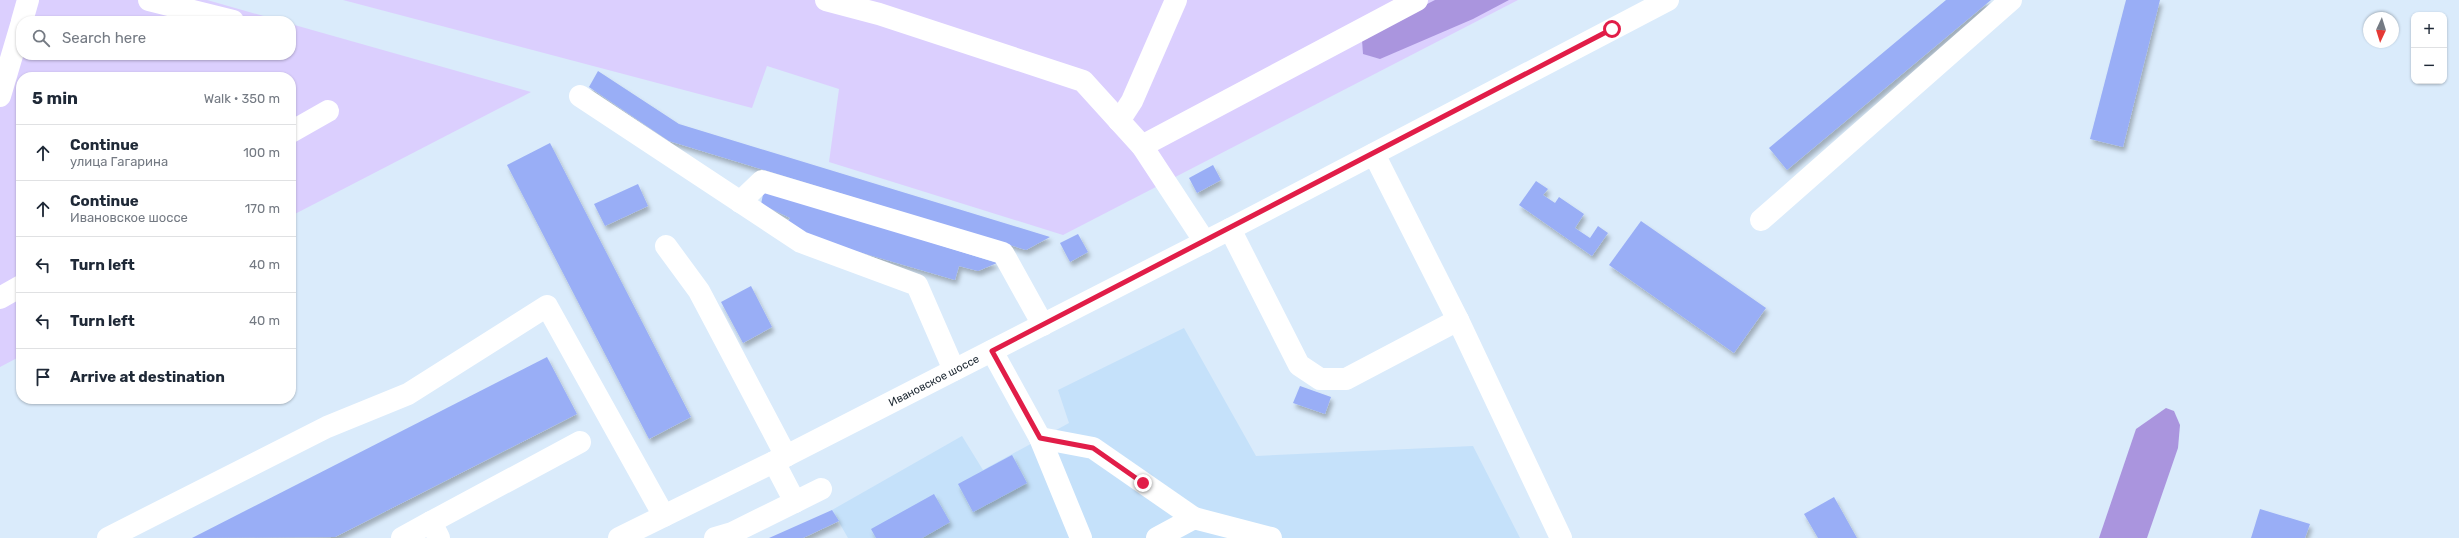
<!DOCTYPE html>
<html lang="en">
<head>
<meta charset="utf-8">
<style>
	body { margin:0; font-family:Rubik,sans-serif; background:#f6f6f7; color:#1f2937 }
	.controls { position:absolute; right:12px; top:12px; display:grid; overflow:hidden; border-radius:8px; box-shadow:0 1px 3px #0004 }
	.controls button { width:36px; height:36px; display:grid; place-items:center; padding:0; border:0; border-bottom:1px solid #e0e1e3; background:#fff; color:#1f2937; font:20px sans-serif }
	.compass { position:absolute; left:2363px; top:12px; width:36px; height:36px; border-radius:50%; background:#fff; box-shadow:0 1px 3px #0004; rotate:184deg }
	.stop { position:absolute; width:12px; height:12px; margin:-9px; border:3px solid #e11d48; border-radius:50%; background:#fff }
	.stop.end { background:#e11d48; border-color:#fff; box-shadow:0 1px 4px #0008 }
	.list { margin:0; padding:0; list-style:none }
	h2 { display:flex; justify-content:space-between; align-items:center; height:52px; margin:0; padding:0 16px; font-size:17px }
	h2 small { font-size:13px; font-weight:400; color:#747a83 }
	.list li { display:grid; grid-template-columns:26px 1fr auto; gap:12px; align-items:center; box-sizing:border-box; height:56px; padding:0 16px; border-top:1px solid #e0e1e3 }
	.list b { display:block; font-size:15px; white-space:nowrap }
	.list p { margin:0; font-size:13px; white-space:nowrap; color:#747a83 }
	.list em { font-size:13px; font-style:normal; color:#747a83 }
	.icon { flex:none; width:22px; height:22px; fill:none; stroke:currentColor; stroke-width:2; stroke-linecap:round; stroke-linejoin:round }
	.map { position:relative; flex:none; width:2459px; height:538px; overflow:hidden }
	.search { position:absolute; background:#fff; box-shadow:0 1px 3px #0004; left:16px; top:16px; width:280px; height:44px; display:flex; align-items:center; gap:10px; box-sizing:border-box; padding:0 14px; border-radius:16px; color:#747a83; font-size:15px }
	.panel { position:absolute; background:#fff; box-shadow:0 1px 3px #0004; left:16px; top:72px; width:280px; height:332px; border-radius:16px }
	.map>svg:first-child { display:block }
</style>
</head>
<body>
<div class="map">
<svg width="2459" height="538" viewBox="0 0 2459 538">
	<defs>
		<filter id="shadow"><feDropShadow dx="2.5" dy="4.5" stdDeviation="2" flood-color="#0004"/></filter>
	</defs>
	<rect width="100%" height="100%" fill="#daebfb"/>
	<path fill="#c5e1fa" d="M1184,328L1256,456L1473,446L1520,538H848L832,510L962,436L983,470L1069,423L1058,390Z"/>
	<g fill="#dbcffe">
		<path d="M0,0H207L281,21H21V55H291V24L531,92L291,216V77H21V356L0,367Z"/>
		<path d="M343,0H1518L1063,235L829,162L839,89L767,66L752,108Z"/>
	</g>
	<g fill="#aa95de">
		<path d="M1435,0H1509L1473,19L1380,59L1363,54L1362,40L1368,34Z"/>
		<path d="M2166,408L2174,411L2180,425L2178,448L2147,538H2099L2136,429Z"/>
	</g>
	<g fill="#99aef6" filter="url(#shadow)">
		<path d="M1946,0H1991L1787,170L1769,148Z"/>
		<path d="M2126,0H2160L2123,147L2090,139Z"/>
		<path d="M598,71L679,124L1050,237L1026,250L669,141L589,87Z"/>
		<path d="M550,143L691,417L649,439L507,165Z"/>
		<path d="M1213,165L1221,180L1197,193L1189,178Z"/>
		<path d="M1536,181L1548,189L1543,195L1555,203L1559,197L1584,214L1575,228L1590,238L1598,226L1608,233L1592,256L1519,205Z"/>
		<path d="M638,184L648,206L605,226L594,204Z"/>
		<path d="M764,190L997,263L978,271L959,266L955,280L811,238L786,224L790,218L761,204Z"/>
		<path d="M1641,221L1766,308L1734,353L1609,265Z"/>
		<path d="M1078,234L1088,252L1070,262L1060,243Z"/>
		<path d="M751,286L772,327L743,343L721,302Z"/>
		<path d="M547,357L577,414L335,537L192,538Z"/>
		<path d="M1300,386L1331,397L1325,414L1293,403Z"/>
		<path d="M1012,455L1027,483L973,512L958,484Z"/>
		<path d="M934,494L950,522L922,538H876L871,529Z"/>
		<path d="M1834,497L1857,538H1818L1804,514Z"/>
		<path d="M2260,509L2310,524L2305,538H2251Z"/>
		<path d="M832,510L839,521L803,538H769Z"/>
	</g>
	<g fill="none" stroke-linecap="round" stroke-linejoin="round">
		<g stroke="#fff" stroke-width="22">
			<path d="M149,0L233,21"/>
			<path d="M826,0L879,14L1083,81L1142,146L1205,242"/>
			<path d="M22,21L28,0"/>
			<path d="M0,96L21,25"/>
			<path d="M580,96L801,242L917,285L954,370"/>
			<path d="M1119,121L1132,101L1176,0"/>
			<path d="M291,132L328,111"/>
			<path d="M1142,146L1417,0"/>
			<path d="M1374,154L1458,320L1561,538"/>
			<path d="M740,202L762,181L1003,253L1043,325"/>
			<path d="M1761,220L2011,0"/>
			<path d="M1230,229L1299,365L1320,379H1346L1458,320"/>
			<path d="M666,246L699,291L786,456"/>
			<path d="M0,298L21,286"/>
			<path d="M992,351L1040,438L1081,538"/>
			<path d="M1040,438L1093,448L1194,518"/>
			<path d="M774,462L795,502"/>
			<path d="M431,522L580,442"/>
			<path d="M108,538L327,427L408,394L547,306L664,516"/>
			<path d="M402,538L431,522L439,538"/>
			<path id="s1" d="M619,538L786,456L1230,229L1668,0"/>
			<path d="M715,538L732,533L821,489"/>
			<path d="M1157,538L1194,518L1271,538"/>
		</g>
	</g>
	<g fill="none" stroke-linecap="round" stroke-linejoin="round">
		<path stroke="#e11d48" stroke-width="5" d="M1143,483L1093,448L1040,438L992,351L1612,29"/>
	</g>
	<g text-anchor="middle" dominant-baseline="central" stroke-width="3" stroke-linejoin="round" paint-order="stroke">
		<g font-size="11" fill="#1c2731" stroke="#fff">
			<text stroke="none"><textPath href="#s1" startOffset="352">Ивановское шоссе</textPath></text>
		</g>
	</g>
</svg>
<div class="controls">
<button>+</button>
<button>−</button>
</div>
<svg class="compass" viewBox="-18 -18 36 36"><path d="M0-13l5 13h-10z" fill="#e53935"/><path d="M0 13l5-13h-10z" fill="#747a83"/></svg>
<div class="stop" style="left:1612px;top:29px"></div>
<div class="stop end" style="left:1143px;top:483px"></div>
<div class="search"><svg class="icon" aria-label="search" viewBox="0 0 24 24"><circle cx="10" cy="10" r="6"/><path d="M15 15l6 6"/></svg>Search here</div>
<section class="panel">
<h2>5 min<small>Walk · 350 m</small></h2>
<ul class="list">
<li><svg class="icon" aria-label="ahead" viewBox="0 0 24 24"><path d="M12 20V5M6 11l6-6 6 6"/></svg><div><b>Continue</b><p>улица Гагарина</p></div><em>100 m</em></li>
<li><svg class="icon" aria-label="ahead" viewBox="0 0 24 24"><path d="M12 20V5M6 11l6-6 6 6"/></svg><div><b>Continue</b><p>Ивановское шоссе</p></div><em>170 m</em></li>
<li><svg class="icon" aria-label="left" viewBox="0 0 24 24"><path d="M17 20v-9H6M10 6l-5 5 5 5"/></svg><div><b>Turn left</b></div><em>40 m</em></li>
<li><svg class="icon" aria-label="left" viewBox="0 0 24 24"><path d="M17 20v-9H6M10 6l-5 5 5 5"/></svg><div><b>Turn left</b></div><em>40 m</em></li>
<li><svg class="icon" aria-label="arrive" viewBox="0 0 24 24"><path d="M6 21V4h12l-3 4 3 4H6"/></svg><div><b>Arrive at destination</b></div></li>
</ul>
</section>
</div>
</body>
</html>
